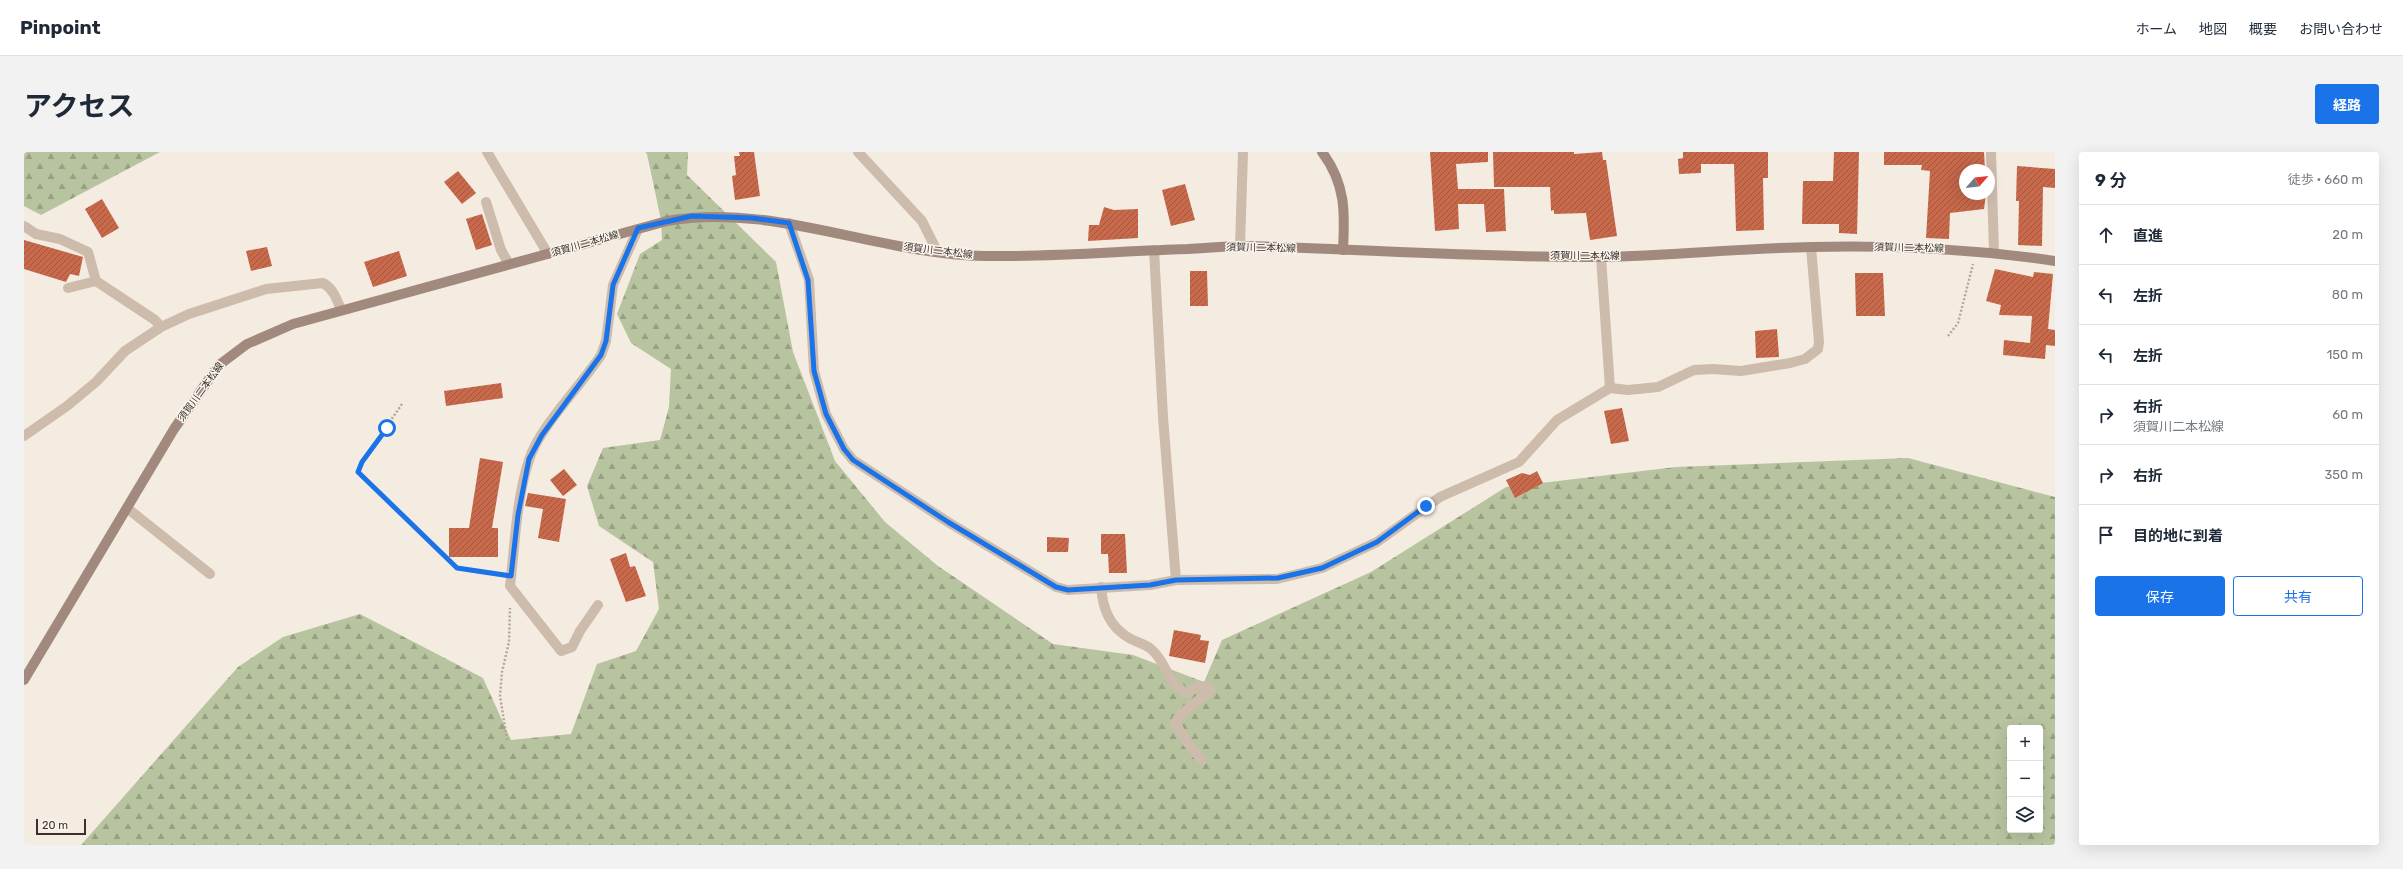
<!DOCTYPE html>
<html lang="ja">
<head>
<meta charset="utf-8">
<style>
	body { margin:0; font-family:Rubik,"Noto Sans JP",sans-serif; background:#f2f2f3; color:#1f2937 }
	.controls { position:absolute; right:12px; bottom:12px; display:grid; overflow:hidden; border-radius:4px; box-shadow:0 4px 16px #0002 }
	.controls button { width:36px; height:36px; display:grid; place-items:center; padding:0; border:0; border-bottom:1px solid #e0e1e3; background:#fff; color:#1f2937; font:20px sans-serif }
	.compass { position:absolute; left:1935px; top:12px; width:36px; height:36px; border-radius:50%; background:#fff; box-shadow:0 4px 16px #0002; rotate:62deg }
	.scale { position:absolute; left:12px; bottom:10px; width:50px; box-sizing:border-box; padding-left:4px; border:2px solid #3b302b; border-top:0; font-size:11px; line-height:14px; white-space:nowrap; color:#3b302b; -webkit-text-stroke:3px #fbf5ee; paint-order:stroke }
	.stop { position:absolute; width:12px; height:12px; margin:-9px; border:3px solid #1a73e8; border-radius:50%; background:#fff }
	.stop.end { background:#1a73e8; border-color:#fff; box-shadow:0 1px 4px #0008 }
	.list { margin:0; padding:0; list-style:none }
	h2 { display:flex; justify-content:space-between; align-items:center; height:52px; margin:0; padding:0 16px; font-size:17px }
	h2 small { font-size:13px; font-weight:400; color:#747a83 }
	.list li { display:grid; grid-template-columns:26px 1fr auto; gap:12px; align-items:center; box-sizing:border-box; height:60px; padding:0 16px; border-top:1px solid #e0e1e3 }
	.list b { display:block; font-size:15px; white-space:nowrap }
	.list p { margin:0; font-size:13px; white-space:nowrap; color:#747a83 }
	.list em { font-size:13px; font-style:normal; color:#747a83 }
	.actions { display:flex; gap:8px; padding:12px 16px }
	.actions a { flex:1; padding:9px 0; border:1px solid #1a73e8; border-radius:4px; text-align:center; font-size:14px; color:#1a73e8 }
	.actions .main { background:#1a73e8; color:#fff }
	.icon { flex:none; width:22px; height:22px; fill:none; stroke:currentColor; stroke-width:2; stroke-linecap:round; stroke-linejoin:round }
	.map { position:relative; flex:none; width:2031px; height:693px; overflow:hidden; border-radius:4px }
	header { display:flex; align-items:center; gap:24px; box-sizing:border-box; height:56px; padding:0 20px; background:#fff; border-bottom:1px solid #e0e1e3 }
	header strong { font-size:19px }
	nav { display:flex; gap:22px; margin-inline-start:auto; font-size:14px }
	.intro { display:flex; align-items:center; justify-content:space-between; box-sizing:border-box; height:96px; padding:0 24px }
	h1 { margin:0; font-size:28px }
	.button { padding:10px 18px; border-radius:4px; background:#1a73e8; color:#fff; font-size:14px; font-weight:700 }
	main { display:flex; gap:24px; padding:0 24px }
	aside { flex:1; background:#fff; border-radius:4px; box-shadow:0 4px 16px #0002 }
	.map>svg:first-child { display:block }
</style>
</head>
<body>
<header>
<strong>Pinpoint</strong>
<nav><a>ホーム</a><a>地図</a><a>概要</a><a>お問い合わせ</a></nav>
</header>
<div class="intro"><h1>アクセス</h1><a class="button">経路</a></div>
<main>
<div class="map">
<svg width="2031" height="693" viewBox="0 0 2031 693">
	<defs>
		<pattern id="forest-firs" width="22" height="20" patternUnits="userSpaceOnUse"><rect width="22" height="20" fill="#b8c4a0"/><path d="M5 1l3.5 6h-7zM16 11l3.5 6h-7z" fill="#97a083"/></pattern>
		<pattern id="building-hatch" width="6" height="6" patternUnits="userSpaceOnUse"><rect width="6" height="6" fill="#c8694b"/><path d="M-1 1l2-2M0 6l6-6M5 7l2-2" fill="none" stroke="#a4573f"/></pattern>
	</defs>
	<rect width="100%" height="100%" fill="#f4ebe1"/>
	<g fill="url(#forest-firs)" fill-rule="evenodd">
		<path d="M0,0H136L17,63L0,54Z"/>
		<path d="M621,0H664L663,23L752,110L769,200L811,309L861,370L914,414L1029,492L1109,503L1180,530L1198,488L1347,420L1482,335L1652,315L1884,306L2031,345V693H57L214,515L259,485L336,462L459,526L487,588L547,582L573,512L612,499L635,457L629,410L575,374L563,334L579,296L636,288L645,255L647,217L607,191L593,162L616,102L638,88L637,68L623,2ZM1986,576H2016V678H1986Z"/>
	</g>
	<g fill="url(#building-hatch)">
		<path d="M715,0H730L736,44L711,48L708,24L712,23L710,4H716Z"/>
		<path d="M1406,0H1464V10L1432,12L1434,37H1480L1482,79L1462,80L1460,52H1434L1435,77L1411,79Z"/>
		<path d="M1469,0H1550V2L1578,0L1579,8H1582L1593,84L1566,88L1562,61L1530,62V58L1527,59L1526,35H1470Z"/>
		<path d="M1659,0H1744V26H1739L1740,78L1712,79L1710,12H1677V21L1655,22L1654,7L1659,6Z"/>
		<path d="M1810,0H1835L1833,82L1815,81V72H1778L1779,29H1809Z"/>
		<path d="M1860,0H1960L1961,18H1941V42H1962L1960,57L1926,61L1925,87L1902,86L1906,19L1897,18L1898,13H1860Z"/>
		<path d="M1993,14L2031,17V36L2019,35L2018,94L1994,93L1995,49H1992Z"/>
		<path d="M434,19L452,41L438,52L420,30Z"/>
		<path d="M1161,32L1171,68L1147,74L1138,38Z"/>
		<path d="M78,47L95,76L78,86L61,57Z"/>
		<path d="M1080,55L1090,58L1114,57V86L1064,89L1065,73H1075Z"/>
		<path d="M458,62L468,93L452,98L442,67Z"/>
		<path d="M0,88L59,105L55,124L46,122L42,130L0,117Z"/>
		<path d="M243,95L248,114L227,119L222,99Z"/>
		<path d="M375,99L383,124L349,135L340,110Z"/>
		<path d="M1971,117L2009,125L2010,120L2029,122L2024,177L2031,178V194L2022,193L2021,207L1979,203L1980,188L2006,191L2008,164L1975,163L1977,153L1962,149Z"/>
		<path d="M1166,119H1183L1184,154H1166Z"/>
		<path d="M1831,121H1859L1861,164H1832Z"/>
		<path d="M1753,177L1755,205L1732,206L1731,179Z"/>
		<path d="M477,231L479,246L422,254L420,239Z"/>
		<path d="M1598,256L1605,289L1587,292L1580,259Z"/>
		<path d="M456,306L479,310L468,376H474V405H425V376H445Z"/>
		<path d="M540,317L553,333L539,344L526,328Z"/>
		<path d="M1513,319L1519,331L1491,346L1482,328L1498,321L1506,323Z"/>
		<path d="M504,341L542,347L535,390L514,386L519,357L501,354Z"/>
		<path d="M1077,382H1101L1103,421H1085L1084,402H1077Z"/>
		<path d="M1023,385L1045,386L1044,400H1023Z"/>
		<path d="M602,401L606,415L611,414L622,444L602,450L586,407Z"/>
		<path d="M1150,478L1177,483L1176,488L1185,489L1181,511L1145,504Z"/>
	</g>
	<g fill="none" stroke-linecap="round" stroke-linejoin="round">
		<g stroke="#b9a596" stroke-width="2.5" stroke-dasharray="2 2" stroke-linecap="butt">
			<path d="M1924,184L1934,171L1949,112"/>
			<path d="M378,252L338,310L334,320L433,416L475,422"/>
			<path d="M483,588L476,544L478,520L485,490L486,456"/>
		</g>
		<g stroke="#cdbbac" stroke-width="10">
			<path d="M463,0L524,102"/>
			<path d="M462,50L477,98L485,112"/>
		</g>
		<g stroke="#cdbbac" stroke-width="10">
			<path d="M834,0L898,69L913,99"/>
			<path d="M1967,0L1970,100"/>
			<path d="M765,71L785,128L790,219L802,262L820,297L829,308L924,370L1032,435L1044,438L1126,433L1152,428L1253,427L1298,416L1353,390L1416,345L1495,310L1533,268L1586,236L1604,238L1634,235L1670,218L1689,217L1717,219L1766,211L1781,207L1794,197L1795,190L1787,95"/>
			<path d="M0,74L12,82L36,87L64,100L72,129"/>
			<path d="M1216,94L1219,0"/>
			<path d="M1130,98L1139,265L1152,428"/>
			<path d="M1577,105L1586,236"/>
			<path d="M44,136L72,129L131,168L137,175"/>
			<path d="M0,284L43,254L72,230L101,199L137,175L165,162L242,137L299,131C310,137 313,148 317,158"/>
			<path d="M103,356L186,422"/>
			<path d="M1077,435C1079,457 1085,474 1105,486C1112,490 1121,492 1127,497C1143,510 1143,533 1163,541L1175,534L1183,535L1186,539L1156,563L1151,571L1163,590L1178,608"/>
			<path d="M574,453L556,479L548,495L537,499L486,434C491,393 492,348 505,308C515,275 557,234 577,203L582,189L589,133L614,77"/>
		</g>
		<g stroke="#a18a7d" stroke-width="10">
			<path d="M1298,0C1322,32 1321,61 1319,98"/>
			<path d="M0,528L150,277L195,213L223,192L269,172L643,69C751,50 854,103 961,104C1029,105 1097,99 1164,97C1183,96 1202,94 1220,94C1339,97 1458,106 1577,105C1647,104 1717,96 1787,95C1869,93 1950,97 2031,109"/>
		</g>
	</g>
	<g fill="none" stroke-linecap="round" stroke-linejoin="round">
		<path stroke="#1a73e8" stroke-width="5" d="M363,276L338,310L334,320L433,416L487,424L494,363L505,307L518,283L577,203L582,189L589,133L614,76L668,64L728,66L765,71L784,128L790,219L802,262L820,297L829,308L924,370L1032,435L1044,438L1126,433L1152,428L1254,426L1298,416L1353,390L1402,354"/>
	</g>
	<g text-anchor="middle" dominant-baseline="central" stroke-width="3" stroke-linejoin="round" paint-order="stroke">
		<g font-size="10" fill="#3b302b" stroke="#fbf5ee">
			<text transform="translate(561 92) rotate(-16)">須賀川二本松線</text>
			<text transform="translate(1237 96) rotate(1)">須賀川二本松線</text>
			<text transform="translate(1885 96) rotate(1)">須賀川二本松線</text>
			<text transform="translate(914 99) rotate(7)">須賀川二本松線</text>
			<text x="1561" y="104">須賀川二本松線</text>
			<text transform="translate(177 240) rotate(-54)">須賀川二本松線</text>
		</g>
	</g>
</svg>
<div class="controls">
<button>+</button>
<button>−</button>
<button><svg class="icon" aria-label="layers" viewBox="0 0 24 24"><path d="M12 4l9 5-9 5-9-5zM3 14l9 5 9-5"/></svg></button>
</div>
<svg class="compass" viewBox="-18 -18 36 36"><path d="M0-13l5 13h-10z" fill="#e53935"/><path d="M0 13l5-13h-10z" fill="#747a83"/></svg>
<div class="scale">20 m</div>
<div class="stop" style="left:363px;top:276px"></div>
<div class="stop end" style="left:1402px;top:354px"></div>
</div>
<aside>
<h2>9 分<small>徒歩 · 660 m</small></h2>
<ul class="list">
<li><svg class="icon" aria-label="ahead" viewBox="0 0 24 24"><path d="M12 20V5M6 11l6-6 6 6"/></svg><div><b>直進</b></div><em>20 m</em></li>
<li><svg class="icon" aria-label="left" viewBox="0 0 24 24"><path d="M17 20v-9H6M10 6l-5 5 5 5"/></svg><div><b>左折</b></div><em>80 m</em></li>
<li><svg class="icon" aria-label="left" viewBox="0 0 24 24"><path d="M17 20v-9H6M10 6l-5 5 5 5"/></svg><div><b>左折</b></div><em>150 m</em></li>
<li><svg class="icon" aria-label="right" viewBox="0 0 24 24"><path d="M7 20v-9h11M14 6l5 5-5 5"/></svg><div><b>右折</b><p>須賀川二本松線</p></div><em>60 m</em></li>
<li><svg class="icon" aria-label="right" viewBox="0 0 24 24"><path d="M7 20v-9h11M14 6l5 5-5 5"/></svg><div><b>右折</b></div><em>350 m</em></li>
<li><svg class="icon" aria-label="arrive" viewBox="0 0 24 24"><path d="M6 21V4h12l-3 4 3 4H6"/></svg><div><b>目的地に到着</b></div></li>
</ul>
<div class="actions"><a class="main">保存</a><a>共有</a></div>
</aside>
</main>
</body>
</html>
